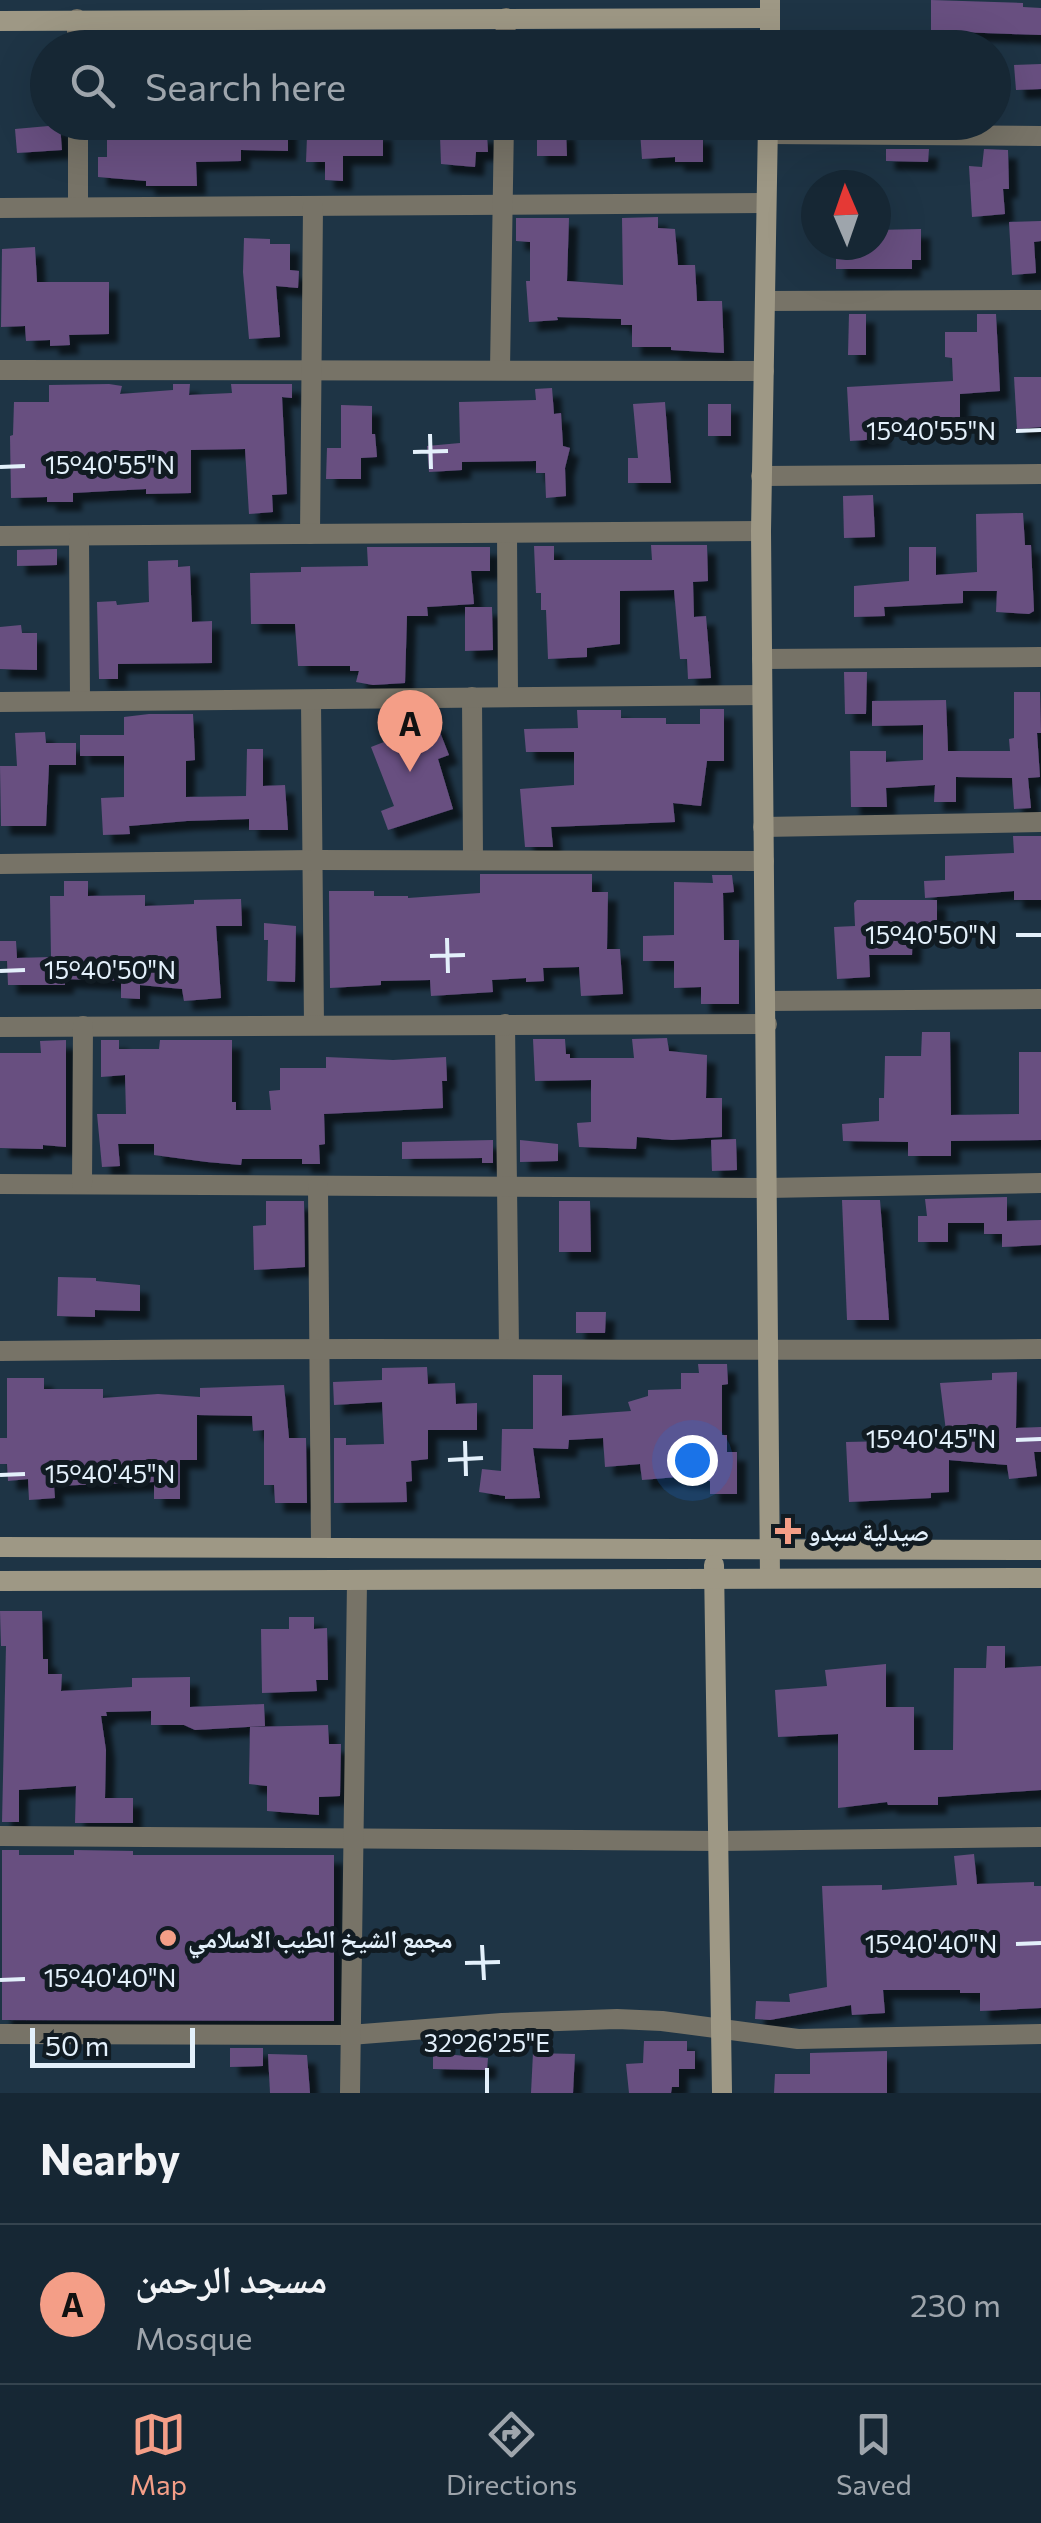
<!DOCTYPE html>
<html lang="en">
<head>
<meta charset="utf-8">
<style>
	body { margin:0; font-family:Commissioner,"Noto Naskh Arabic",sans-serif; background:#1f2f3c; color:#f1f3f6 }
	.compass { position:absolute; left:801px; top:170px; width:90px; height:90px; border-radius:50%; background:#162734; box-shadow:0 10px 40px #0002; rotate:358deg }
	.scale { position:absolute; left:30px; bottom:25px; width:165px; box-sizing:border-box; padding-left:10px; border:5px solid #e3f0fb; border-top:0; font-size:28px; line-height:35px; white-space:nowrap; color:#e3f0fb; -webkit-text-stroke:8px #111b22; paint-order:stroke }
	.you { position:absolute; left:692px; top:1460px; width:35px; height:35px; margin:-25px; border:8px solid #fff; border-radius:50%; background:#1a73e8; box-shadow:0 0 0 15px #1a73e833 }
	.badge { display:grid; place-items:center; width:65px; height:65px; border-radius:50%; background:#f49e87; color:#111; font-size:32px; font-weight:700 }
	.pin { position:absolute; translate:-50% -82px; filter:drop-shadow(0 2px 5px #0008) }
	.pin::after { content:''; position:absolute; top:52px; width:35px; height:30px; background:inherit; clip-path:polygon(0 0,100% 0,50% 100%) }
	.list { margin:0; padding:0; list-style:none }
	h2 { display:flex; justify-content:space-between; align-items:center; height:130px; margin:0; padding:0 40px; font-size:42px }
	h2 small { font-size:32px; font-weight:400; color:#9ea5ac }
	.list li { display:grid; grid-template-columns:65px 1fr auto; gap:30px; align-items:center; box-sizing:border-box; height:160px; padding:0 40px; border-top:2px solid #35444f }
	.list b { display:block; font-size:38px; white-space:nowrap }
	.list p { margin:0; font-size:32px; white-space:nowrap; color:#9ea5ac }
	.list em { font-size:32px; font-style:normal; color:#9ea5ac }
	.icon { flex:none; width:55px; height:55px; fill:none; stroke:currentColor; stroke-width:2; stroke-linecap:round; stroke-linejoin:round }
	.map { position:relative; flex:none; width:1041px; height:2093px; overflow:hidden }
	.search { position:absolute; background:#162734; box-shadow:0 10px 40px #0002; left:30px; right:30px; top:30px; height:110px; display:flex; align-items:center; gap:25px; box-sizing:border-box; padding:0 35px; border-radius:55px; color:#9ea5ac; font-size:38px }
	.sheet { height:290px; background:#162734 }
	nav { display:flex; justify-content:space-around; align-items:center; box-sizing:border-box; height:140px; border-top:2px solid #35444f; background:#162734; font-size:28px; color:#9ea5ac }
	nav a { display:grid; justify-items:center; gap:5px }
	nav .on { color:#f49e87 }
	.map>svg:first-child { display:block }
</style>
</head>
<body>
<div class="map">
<svg width="1041" height="2093" viewBox="0 0 1041 2093">
	<defs>
		<filter id="shadow"><feDropShadow dx="9" dy="9" stdDeviation="2.5" flood-color="#0009"/></filter>
	</defs>
	<rect width="100%" height="100%" fill="#1e3445"/>
	<g fill="#684f80" filter="url(#shadow)">
		<path d="M931,0L1023,3V7L1041,8V35L931,31Z"/>
		<path d="M1041,64V89L1016,90L1014,65Z"/>
		<path d="M107,122L190,124L189,135L255,134L256,126H288V151L241,150V161L196,162L197,186H146V181L98,177V157H107Z"/>
		<path d="M671,122H691L693,136H703V162H675V157L642,159L640,131L672,129Z"/>
		<path d="M60,125L62,150L17,153L15,129Z"/>
		<path d="M566,130L567,156H537V131Z"/>
		<path d="M326,131H383V156H343V181L325,180V162H306L307,137H328Z"/>
		<path d="M487,134L488,152H476L475,167L441,164L440,136Z"/>
		<path d="M886,149H929L928,162L886,161Z"/>
		<path d="M984,149L1008,150L1009,189H1003L1005,214L972,217L969,166L982,167Z"/>
		<path d="M658,217V228L675,229L678,265H695L697,301H722L724,353L671,350V347H632V325H621V319L557,317L558,320L529,322L526,281H530V242L516,241V218H569L567,281L623,285L622,218Z"/>
		<path d="M1041,221V241L1034,242L1036,273L1012,275L1009,222Z"/>
		<path d="M921,229V260H912V269H836V252H847V245H876V230Z"/>
		<path d="M244,238L270,239V244H290V270L299,271L298,288L276,286L280,337L249,339L243,272Z"/>
		<path d="M35,247L37,282H109V334L69,335L70,345L50,346V340L26,341L25,326L1,327L2,249Z"/>
		<path d="M849,314H866V355H848Z"/>
		<path d="M977,314H996L1000,391L960,394V419L880,421L881,439L850,441L847,387L953,381L952,358L945,357V332H977Z"/>
		<path d="M1014,377H1041V427L1017,429Z"/>
		<path d="M109,384L122,386L120,394L173,390V384H190L189,395L232,393L231,384H292V398L282,397L287,494L272,495L273,512L249,514L245,449L191,450V493L146,494V489L73,493V502H47V497L11,498L10,436L13,435L14,402H49V385Z"/>
		<path d="M552,388L554,414L561,413L563,446L570,448L565,468L566,496L546,498L545,473H536V461L462,462V470L429,472L427,446L460,443L459,402L536,400L535,389Z"/>
		<path d="M665,402L671,483H628V458H638L633,404Z"/>
		<rect x="708" y="404" width="23" height="32"/>
		<path d="M341,405L372,406V434H375L377,457L361,458V479H326L327,448H341Z"/>
		<path d="M873,495L875,537L844,538L843,496Z"/>
		<path d="M1023,513L1025,545H1031L1034,611L1029,614L996,612L997,591H963V603L884,607L885,616L854,617V586L909,581V547H936V575L977,572L976,514Z"/>
		<path d="M651,545H707L708,581L693,582L694,617L706,616L711,678L688,679L687,659H680L674,590L620,591V644L587,648V657L548,659L546,610H541V593H536L534,546H554V560H652Z"/>
		<path d="M367,547H490V571H471L474,604L427,607L428,616H407L405,683L373,685L356,682L359,671H350V666H298L295,624H251L250,573L301,572V567L368,566Z"/>
		<path d="M57,549V565L17,566V550Z"/>
		<path d="M178,560V567L190,566L192,622L212,621V663L118,664V679H99L97,602L116,601L117,605L149,602L148,561Z"/>
		<path d="M465,607H492L493,650L465,651Z"/>
		<path d="M21,625L22,633H37V670L0,669V627Z"/>
		<path d="M844,672H867L866,714H845Z"/>
		<path d="M1014,692H1040L1041,733H1037L1040,777L1028,778L1031,808L1014,809L1012,778L956,777V802H934L935,785L886,788L887,807H851L850,751H886V762L923,760V725L872,726V701L946,700L948,751H1010L1009,739L1014,738Z"/>
		<path d="M700,709H724V761H707L701,806L673,803L675,822L551,827L553,847H525L520,789L574,785V752H526L524,729L578,728L577,710H621V718H666V724H700Z"/>
		<path d="M149,714H193L195,760L186,761V797L246,796L247,749H263V786L285,785L288,830H249V819L187,821L129,826L130,834L103,835L101,798L124,797V756H80V735H124V717Z"/>
		<path d="M436,722L449,755L438,759L453,809L388,830L381,811L394,806L371,747Z"/>
		<path d="M45,732L46,743H76V765H49L46,826H1L0,766H17L15,733Z"/>
		<path d="M1013,836H1041V900H1014V891L925,898L924,881L945,880V856L1014,853Z"/>
		<path d="M480,874H592V892H608L607,949H620L623,994L581,996L579,967L543,968L544,981L526,982V978L492,980L493,992L431,996L430,980L381,981V985L330,988L329,891H374V896H408V898L480,893Z"/>
		<path d="M712,875H732L734,892L723,893L724,940H739V1004H701V987L674,988V961H643V936L674,935V882L713,883Z"/>
		<path d="M64,881H88V896L145,895V906L194,904V900L241,899L242,926H216L221,998L184,1001L182,989L140,985V999L121,998V981L65,979V985H8L7,961H0V941H16L17,958L51,957L50,896H64Z"/>
		<path d="M857,900H937V926H913L912,955H869L870,977L837,979L834,927L855,926L854,903Z"/>
		<path d="M264,923L296,926L295,982L267,981L268,940H264Z"/>
		<path d="M922,1032H950L951,1115L1019,1114V1052H1041V1140L951,1141V1156H908V1142L843,1141L842,1124L879,1121V1098H884L885,1056H921Z"/>
		<path d="M667,1038L669,1051L707,1055L706,1098H722V1137L672,1140L637,1137L636,1149L579,1147L577,1123L591,1122V1080L535,1081L533,1039H565L566,1054H570V1058H634L632,1039Z"/>
		<path d="M66,1040V1147L43,1145V1149L0,1148V1053H41L40,1041Z"/>
		<path d="M101,1040H119V1049H159L160,1040H232V1102H236V1110H271L269,1091L280,1090V1068H326V1057L393,1060L446,1057L447,1081H442L443,1108L324,1114L325,1144L319,1145L320,1164H302V1159H242L241,1165L207,1162L154,1155V1144H118L120,1166L102,1167L97,1114H126L125,1075L101,1077Z"/>
		<path d="M736,1139L737,1170L712,1171L711,1140Z"/>
		<path d="M493,1140V1163H482V1158L402,1159V1142Z"/>
		<path d="M520,1140L558,1144V1161L520,1162Z"/>
		<path d="M1007,1197V1221L1041,1220V1245L1002,1247V1234H984V1223H948V1242H918V1216H927L925,1199Z"/>
		<path d="M842,1200H880L889,1320H847Z"/>
		<path d="M266,1201H304L305,1267L254,1270L253,1226L266,1225Z"/>
		<path d="M559,1201H590L591,1252H559Z"/>
		<path d="M58,1277L96,1278V1281L140,1285V1311L95,1310V1317L57,1316Z"/>
		<path d="M576,1312H606L605,1333H576Z"/>
		<path d="M698,1364H727L728,1384L722,1385V1435H727V1452H737V1494H710V1481L677,1479V1477L642,1480L640,1464L605,1467L603,1438L569,1440L568,1449L533,1448L540,1498L505,1499V1496L479,1492L482,1469L501,1471L502,1429H533V1375H562V1416L631,1411L628,1402L648,1396V1390L681,1389V1373H699Z"/>
		<path d="M427,1367L428,1384L455,1383L456,1404L477,1403V1430H428V1459L411,1461L412,1481L406,1482L407,1502L334,1503V1438H346V1445L384,1444L382,1402L334,1405L333,1382L382,1380V1368Z"/>
		<path d="M1017,1372L1016,1428L1041,1427V1452H1034L1037,1476L1009,1479L1007,1465L949,1460V1492L931,1493V1498L849,1502L846,1442L936,1440V1431H946L940,1383L992,1380V1373Z"/>
		<path d="M7,1378H44V1389H103V1398L158,1394L200,1397V1388L284,1385L289,1438H306L307,1503H275L274,1485H264V1430L253,1431L252,1416L197,1415V1460H180V1499H154V1482L54,1486L55,1498L29,1500L28,1479L8,1481L7,1464H0V1438H7Z"/>
		<path d="M0,1611H42L43,1659H48V1674H62L61,1691L132,1687V1678L190,1677V1707L264,1704L265,1726L195,1730L184,1725H151V1711L106,1712L107,1716H101L106,1750L105,1798H133V1823H75L76,1786L19,1790V1822H2L6,1646H1Z"/>
		<path d="M289,1617H314V1629L327,1628L328,1680H316L317,1691L262,1693L261,1629H289Z"/>
		<path d="M987,1646H1005V1668L1041,1666V1790L938,1797V1805H888L887,1802L838,1808V1734L778,1737L775,1690L827,1686L825,1670L886,1664V1707H914V1750H953L954,1668H986Z"/>
		<path d="M328,1725L329,1744H341L340,1796L319,1797V1815L267,1811V1786L249,1784L250,1727Z"/>
		<path d="M2,1850H19V1855H74V1850L133,1851V1855H334V2021L2,2020Z"/>
		<path d="M974,1854L977,1884L1034,1882V1886H1041V2008L980,2011V1993H960V1990H883L885,2013L852,2015L851,2005L770,2020L755,2019L756,2001L790,2002L789,1994L827,1987L822,1886L882,1885V1890L957,1885L954,1856Z"/>
		<path d="M644,2041H687V2051H695V2069H679V2087H672L671,2093H629L626,2064L643,2063Z"/>
		<path d="M230,2048H263V2066L230,2067Z"/>
		<path d="M887,2051V2093H774L775,2074H810V2053Z"/>
		<path d="M433,2053L488,2058L487,2070L433,2069Z"/>
		<path d="M533,2053L575,2054L573,2093H531Z"/>
		<path d="M268,2054L307,2055L310,2093H270Z"/>
	</g>
	<g fill="none" stroke-linecap="round" stroke-linejoin="round">
		<g stroke="#777367" stroke-width="20">
			<path d="M77,19V48"/>
			<path d="M505,48L506,18"/>
			<path d="M78,122V207"/>
			<path d="M768,134L1041,136"/>
			<path d="M0,208L765,203"/>
			<path d="M765,301L1041,300"/>
			<path d="M500,369L504,122"/>
			<path d="M0,370L764,371"/>
			<path d="M761,476L1041,474"/>
			<path d="M507,533L508,696"/>
			<path d="M310,534L313,206"/>
			<path d="M0,536L761,531"/>
			<path d="M79,536L80,700"/>
			<path d="M762,659L1041,657"/>
			<path d="M472,697L473,859"/>
			<path d="M311,701L314,1025"/>
			<path d="M0,702L762,695"/>
			<path d="M763,827L1041,822"/>
			<path d="M0,864L314,860L764,861"/>
			<path d="M766,1001L1041,999"/>
			<path d="M505,1024L509,1348"/>
			<path d="M0,1027L767,1024"/>
			<path d="M0,1184L767,1188L1041,1183"/>
			<path d="M82,1184L83,1026"/>
			<path d="M318,1187L321,1546"/>
			<path d="M0,1351C347,1346 694,1352 1041,1349"/>
			<path d="M0,1836L718,1841L1041,1837"/>
			<path d="M0,2034L350,2035L502,2023L617,2019L662,2021L798,2039L1041,2034"/>
			<path d="M350,2093L357,1582"/>
		</g>
		<g stroke="#9e9885" stroke-width="20">
			<path d="M0,21L770,18"/>
			<path d="M770,48V0"/>
			<path d="M768,122L761,531L770,1578"/>
			<path d="M0,1547L1041,1550"/>
			<path d="M714,1565L722,2093"/>
			<path d="M0,1581L1041,1578"/>
		</g>
	</g>
	<path fill="none" stroke="#e3f0fb" stroke-width="4" d="M1016,431L1041,430M430,434L431,469M413,452L448,451M0,467L25,466M1016,935H1041M447,938L448,973M430,956L465,955M0,971L25,970M1016,1440L1041,1439M465,1441L466,1476M448,1460L483,1458M0,1475L25,1474M1016,1944L1041,1943M482,1945L484,1980M465,1963L500,1962M0,1980L25,1979M487,2068V2093"/>
	<g fill="#f49e87" stroke="#111b22" stroke-width="4">
		<path d="M783 1516h10v10h10v10h-10v10h-10v-10h-10v-10h10z"/>
		<circle cx="168" cy="1938" r="10"/>
	</g>
	<g text-anchor="middle" dominant-baseline="central" stroke-width="10" stroke-linejoin="round" paint-order="stroke">
		<g font-size="25" font-weight="bold" fill="#e3f0fb" stroke="#111b22" text-anchor="start">
			<text x="808" y="1531">صيدلية سبدو</text>
			<text x="188" y="1938">مجمع الشيخ الطيب الاسلامي</text>
		</g>
	</g>
	<g font-size="25" text-anchor="middle" fill="#e3f0fb" stroke="#111b22" stroke-width="10" stroke-linejoin="round" paint-order="stroke">
		<text x="931" y="440">15°40'55"N</text>
		<text x="110" y="474">15°40'55"N</text>
		<text x="931" y="944">15°40'50"N</text>
		<text x="110" y="979">15°40'50"N</text>
		<text x="931" y="1448">15°40'45"N</text>
		<text x="110" y="1483">15°40'45"N</text>
		<text x="931" y="1953">15°40'40"N</text>
		<text x="110" y="1987">15°40'40"N</text>
		<text x="487" y="2052">32°26'25"E</text>
	</g>
</svg>
<svg class="compass" viewBox="-18 -18 36 36"><path d="M0-13l5 13h-10z" fill="#e53935"/><path d="M0 13l5-13h-10z" fill="#9ea5ac"/></svg>
<div class="scale">50 m</div>
<div class="you"></div>
<div class="pin badge" style="left:410px;top:772px">A</div>
<div class="search"><svg class="icon" aria-label="search" viewBox="0 0 24 24"><circle cx="10" cy="10" r="6"/><path d="M15 15l6 6"/></svg>Search here</div>
</div>
<section class="sheet">
<h2>Nearby<small></small></h2>
<ul class="list">
<li><span class="badge">A</span><div><b>مسجد الرحمن</b><p>Mosque</p></div><em>230 m</em></li>
</ul>
</section>
<nav>
<a class="on"><svg class="icon" aria-label="map" viewBox="0 0 24 24"><path d="M3 6l6-2 6 2 6-2v14l-6 2-6-2-6 2zM9 4v14M15 6v14"/></svg>Map</a>
<a><svg class="icon" aria-label="directions" viewBox="0 0 24 24"><path d="M12 3l9 9-9 9-9-9zM9 14v-3h6M13 9l2 2-2 2"/></svg>Directions</a>
<a><svg class="icon" aria-label="saved" viewBox="0 0 24 24"><path d="M7 4h10v16l-5-4-5 4z"/></svg>Saved</a>
</nav>
</body>
</html>
